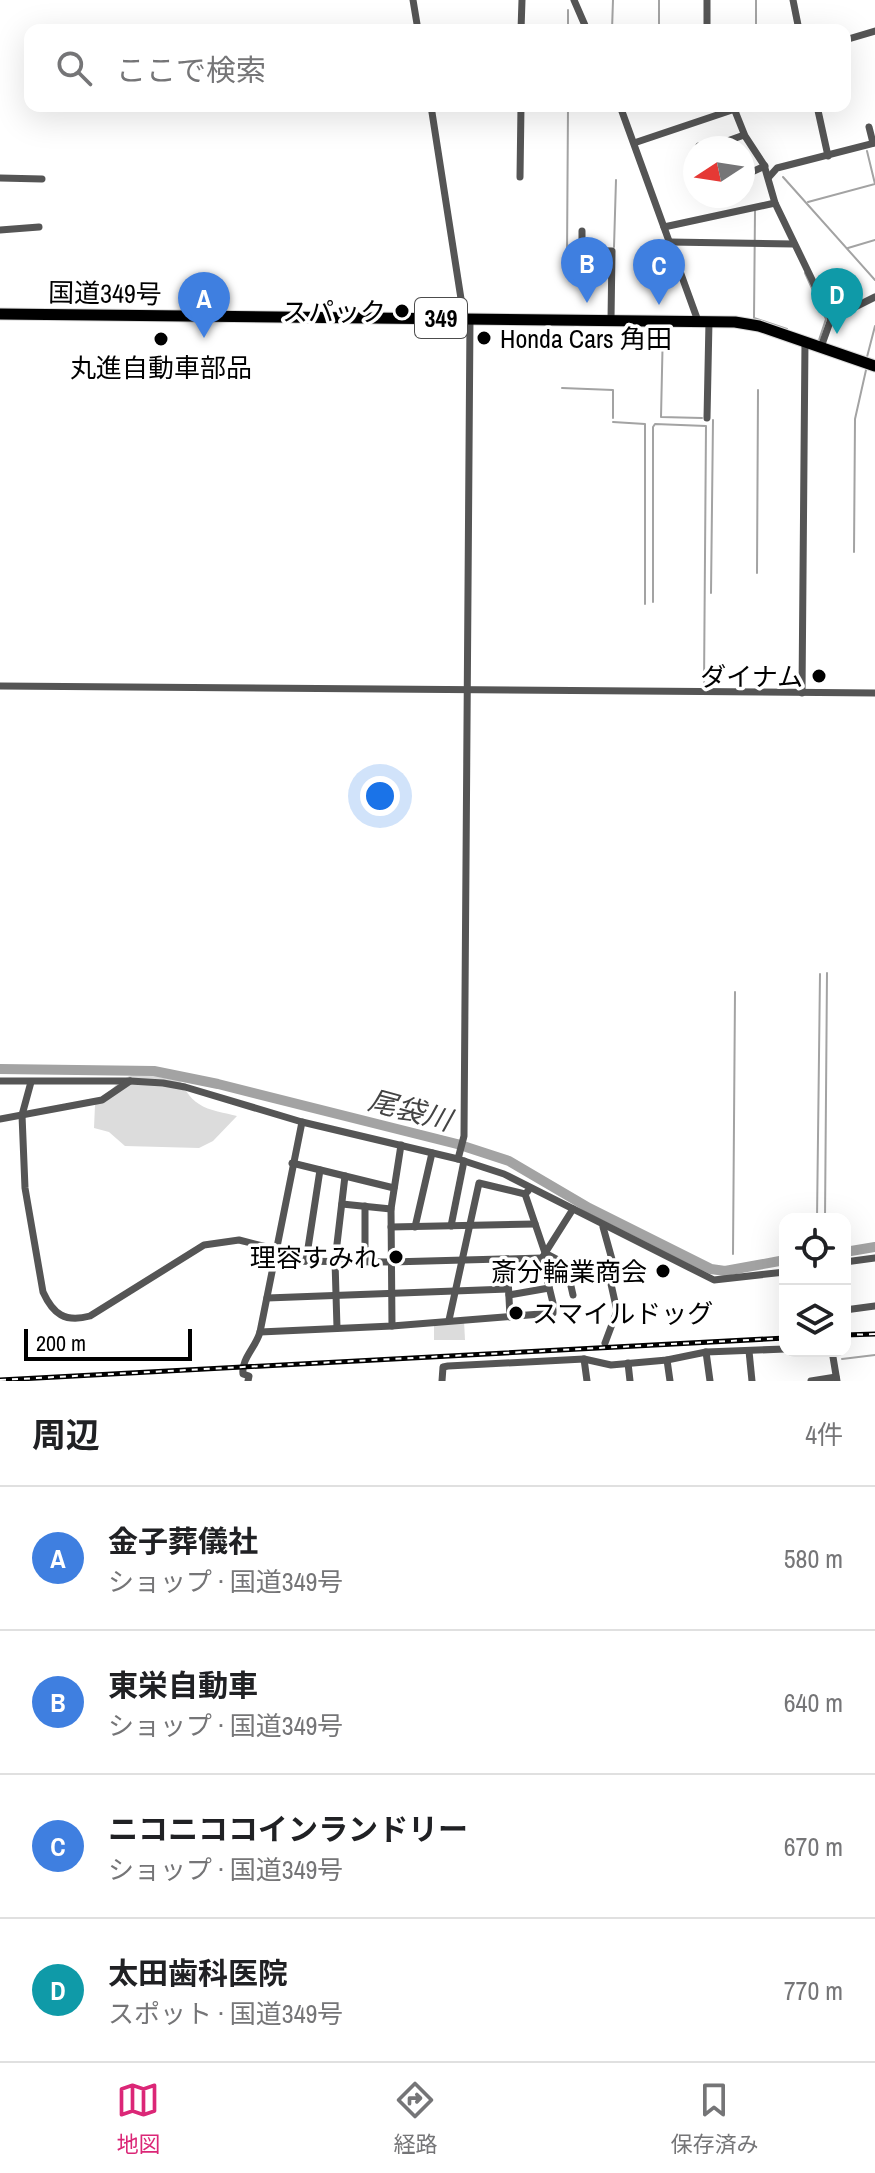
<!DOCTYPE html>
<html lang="ja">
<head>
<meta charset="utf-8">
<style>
	body { margin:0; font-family:"Archivo Narrow","Noto Sans JP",sans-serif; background:#f6f6f6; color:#202124 }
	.controls { position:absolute; right:24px; bottom:24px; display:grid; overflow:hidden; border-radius:16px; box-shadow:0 8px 32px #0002 }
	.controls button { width:72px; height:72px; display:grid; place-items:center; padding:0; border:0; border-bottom:2px solid #e0e0e0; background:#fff; color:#202124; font:40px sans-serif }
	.compass { position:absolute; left:683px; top:136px; width:72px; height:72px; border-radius:50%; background:#fff; box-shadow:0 8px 32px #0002; rotate:258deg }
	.scale { position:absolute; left:24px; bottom:20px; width:168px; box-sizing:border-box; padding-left:8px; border:4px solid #000; border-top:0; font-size:22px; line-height:28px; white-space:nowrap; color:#000; -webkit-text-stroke:6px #fff; paint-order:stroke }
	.you { position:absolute; left:380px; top:796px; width:28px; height:28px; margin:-20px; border:6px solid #fff; border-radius:50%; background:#1a73e8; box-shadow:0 0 0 12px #1a73e833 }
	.badge { display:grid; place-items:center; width:52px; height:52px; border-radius:50%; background:#db2777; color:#fff; font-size:26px; font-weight:700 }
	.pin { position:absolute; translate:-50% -66px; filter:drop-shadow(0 2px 4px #0008) }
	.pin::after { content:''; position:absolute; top:42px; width:28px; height:24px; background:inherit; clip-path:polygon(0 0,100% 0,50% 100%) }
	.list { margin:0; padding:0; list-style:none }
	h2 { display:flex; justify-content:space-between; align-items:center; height:104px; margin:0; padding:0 32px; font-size:34px }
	h2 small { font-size:26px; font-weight:400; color:#757577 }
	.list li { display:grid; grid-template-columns:52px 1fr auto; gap:24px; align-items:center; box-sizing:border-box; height:144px; padding:0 32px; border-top:2px solid #e0e0e0 }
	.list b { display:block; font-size:30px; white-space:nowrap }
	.list p { margin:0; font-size:26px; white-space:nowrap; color:#757577 }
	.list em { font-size:26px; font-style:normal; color:#757577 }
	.icon { flex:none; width:44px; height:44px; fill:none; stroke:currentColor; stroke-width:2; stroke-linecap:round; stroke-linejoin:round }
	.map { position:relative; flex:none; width:875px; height:1381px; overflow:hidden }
	.search { position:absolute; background:#fff; box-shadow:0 8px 32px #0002; left:24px; right:24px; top:24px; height:88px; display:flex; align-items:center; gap:20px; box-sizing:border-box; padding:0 28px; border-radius:16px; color:#757577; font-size:30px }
	.sheet { height:680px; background:#fff }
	nav { display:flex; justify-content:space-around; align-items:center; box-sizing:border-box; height:112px; border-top:2px solid #e0e0e0; background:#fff; font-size:22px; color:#757577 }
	nav a { display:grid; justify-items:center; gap:4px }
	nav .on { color:#db2777 }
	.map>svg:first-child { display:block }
</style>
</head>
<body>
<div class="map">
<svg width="875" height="1381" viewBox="0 0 875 1381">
	<rect width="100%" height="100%" fill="#fff"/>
	<g fill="#dcdcdc">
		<path d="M156,1069C187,1071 178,1091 199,1104C209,1111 226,1113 237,1116L213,1141L199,1148L125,1146L109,1132L94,1128L95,1105C117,1085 124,1072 156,1069Z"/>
		<path d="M464,1321L465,1340H434V1323Z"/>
	</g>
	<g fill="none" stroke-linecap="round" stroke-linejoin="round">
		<g stroke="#a3a3a3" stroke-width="2">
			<path d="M568,30V10"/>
			<path d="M612,30L613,0"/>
			<path d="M659,30V0"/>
			<path d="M756,30V0"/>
			<path d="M783,177L875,280"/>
			<path d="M808,202L875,184L867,151"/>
			<path d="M755,211L754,318L787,329"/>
			<path d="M614,247L616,180"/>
			<path d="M848,248L875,240"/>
			<path d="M567,258L568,106"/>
			<path d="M805,273L826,319L819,340"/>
			<path d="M663,326L661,417L702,418"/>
			<path d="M867,357L875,326"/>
			<path d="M562,388L613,390V418"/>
			<path d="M613,422L645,424V604"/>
			<path d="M854,552L855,419L866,370"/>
			<path d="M757,573L758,390"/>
			<path d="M711,593L713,420"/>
			<path d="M653,602V427L655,424L706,426L704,686"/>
			<path d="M817,1219L820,974"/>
			<path d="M825,1219L827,973"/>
			<path d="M733,1254L735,992"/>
			<path d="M842,1359L875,1355"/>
		</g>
		<g stroke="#a3a3a3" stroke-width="10">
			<path d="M0,1069L154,1071L218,1084L457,1144L509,1161L589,1208L711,1269L725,1271L785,1260"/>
			<path d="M845,1252L875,1247"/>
		</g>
		<g stroke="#dbdbdb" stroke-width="13">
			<path id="highway" d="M0,314L735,322L759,326L875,366"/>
		</g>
		<g stroke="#555" stroke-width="7">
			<path d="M413,0L418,30"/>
			<path d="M574,0L587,30"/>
			<path d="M793,0L799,30"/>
			<path d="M521,30L522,0"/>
			<path d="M707,30V0"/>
			<path d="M845,40L875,31"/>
			<path d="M431,106L464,318"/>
			<path d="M620,106L698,321"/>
			<path d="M733,106L745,136L764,165L775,203L831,319L821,347"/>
			<path d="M817,106L828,156"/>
			<path d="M869,127L873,143"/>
			<path d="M634,143L735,109"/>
			<path d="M699,146L719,144L744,135"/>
			<path d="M743,176L765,166"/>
			<path d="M520,177L521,106"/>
			<path d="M769,177L777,168L875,143"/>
			<path d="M0,178L42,179"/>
			<path d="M664,227L775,203"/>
			<path d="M0,230L39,227"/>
			<path d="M582,231V250L612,251L611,320"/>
			<path d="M669,242L794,244"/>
			<path d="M831,319L875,297"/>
			<path d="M707,418L709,321"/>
			<path d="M0,686L875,693"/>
			<path d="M802,693L805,341"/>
			<path d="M0,1081H130L163,1083L185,1087L302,1122L458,1159L504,1174L714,1280L785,1272"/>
			<path d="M31,1082L22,1115L25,1188L43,1292C53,1314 65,1323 90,1316L204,1245L239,1240L275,1249"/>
			<path d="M0,1119L102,1100L130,1081"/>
			<path d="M458,1159L464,1136L470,318"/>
			<path d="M292,1163L394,1188"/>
			<path d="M528,1191L525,1194L545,1253L566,1264L573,1295"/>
			<path d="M342,1204L391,1209"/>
			<path d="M451,1226L464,1161"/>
			<path d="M391,1227L535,1224"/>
			<path d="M415,1227L432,1153"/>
			<path d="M603,1227L613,1263L609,1275L617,1311L605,1343"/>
			<path d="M507,1259L510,1317"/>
			<path d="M274,1261L391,1262L542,1258"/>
			<path d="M306,1261L320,1170"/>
			<path d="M365,1262V1206"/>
			<path d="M845,1262L875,1258"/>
			<path d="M509,1295L549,1288"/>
			<path d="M267,1298L508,1289"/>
			<path d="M845,1310L875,1306"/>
			<path d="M449,1320L479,1183L525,1194"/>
			<path d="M392,1326L391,1209L401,1145"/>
			<path d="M337,1328L335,1261L345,1176"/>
			<path d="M260,1332L392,1326L553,1313V1303L542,1258L573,1209"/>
			<path d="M749,1351L752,1381"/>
			<path d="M832,1351L837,1381"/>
			<path d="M706,1352L710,1381"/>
			<path d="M584,1359L587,1381"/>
			<path d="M667,1360L670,1381"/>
			<path d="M628,1363L630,1381"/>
			<path d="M248,1381L249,1376L243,1374C241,1359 256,1347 260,1332L302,1122"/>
			<path d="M442,1381L443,1367L448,1366L584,1359L611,1365L667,1360L706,1352L785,1349"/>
			<path d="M811,1381L836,1377"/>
		</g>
		<use href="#highway" stroke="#000" stroke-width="11"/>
		<g stroke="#000" stroke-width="5">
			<g id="rail">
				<path d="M845,1335L875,1334"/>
				<path d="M0,1380L785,1338"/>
			</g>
		</g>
		<use href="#rail" stroke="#fff" stroke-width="2" stroke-dasharray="6" stroke-linecap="butt"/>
	</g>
	<g fill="#000" stroke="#fff" stroke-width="3">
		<circle cx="402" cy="311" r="8"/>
		<circle cx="484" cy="338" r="8"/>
		<circle cx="161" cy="339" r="8"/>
		<circle cx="819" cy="676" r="8"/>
		<circle cx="396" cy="1257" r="8"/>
		<circle cx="663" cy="1271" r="8"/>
		<circle cx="516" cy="1313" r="8"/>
	</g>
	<g text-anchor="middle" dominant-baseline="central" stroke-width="7" stroke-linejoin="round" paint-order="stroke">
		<rect fill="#fff" stroke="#4c4c4c" stroke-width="2" x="415" y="298" width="52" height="40" rx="6"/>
		<g font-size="24" font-weight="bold" fill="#000">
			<text x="441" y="318">349</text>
		</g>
		<g font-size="26" fill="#000" stroke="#fff">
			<text transform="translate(105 293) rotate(1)">国道349号</text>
		</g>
		<g font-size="26" fill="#000" stroke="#fff" text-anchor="end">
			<text x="386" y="311">スパック</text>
			<text x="500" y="338" text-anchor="start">Honda Cars 角田</text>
			<text x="161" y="367" text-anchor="middle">丸進自動車部品</text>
			<text x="803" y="676">ダイナム</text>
			<text x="380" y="1257">理容すみれ</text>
			<text x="647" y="1271">斎分輪業商会</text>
			<text x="532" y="1313" text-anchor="start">スマイルドッグ</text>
		</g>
		<g font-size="28" font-style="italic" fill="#444" stroke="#fff">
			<text transform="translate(410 1110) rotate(15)">尾袋川</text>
		</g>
	</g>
</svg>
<div class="controls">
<button><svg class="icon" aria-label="locate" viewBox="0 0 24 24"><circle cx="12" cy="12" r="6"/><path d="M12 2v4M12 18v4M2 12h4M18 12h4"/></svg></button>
<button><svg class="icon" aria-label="layers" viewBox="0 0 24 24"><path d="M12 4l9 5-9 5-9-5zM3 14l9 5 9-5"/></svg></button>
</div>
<svg class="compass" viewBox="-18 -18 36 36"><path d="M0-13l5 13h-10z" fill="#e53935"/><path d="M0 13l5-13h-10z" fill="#757577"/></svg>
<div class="scale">200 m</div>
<div class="you"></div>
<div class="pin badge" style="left:204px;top:338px;background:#3f7fe0">A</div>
<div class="pin badge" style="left:587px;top:303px;background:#3f7fe0">B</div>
<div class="pin badge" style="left:659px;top:305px;background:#3f7fe0">C</div>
<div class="pin badge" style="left:837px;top:334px;background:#0f9aa8">D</div>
<div class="search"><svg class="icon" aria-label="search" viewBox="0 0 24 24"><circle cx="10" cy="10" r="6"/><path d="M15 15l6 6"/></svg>ここで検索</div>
</div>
<section class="sheet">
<h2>周辺<small>4件</small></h2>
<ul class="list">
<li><span class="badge" style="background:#3f7fe0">A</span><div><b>金子葬儀社</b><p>ショップ · 国道349号</p></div><em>580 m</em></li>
<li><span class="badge" style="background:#3f7fe0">B</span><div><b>東栄自動車</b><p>ショップ · 国道349号</p></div><em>640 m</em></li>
<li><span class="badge" style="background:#3f7fe0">C</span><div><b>ニコニココインランドリー</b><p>ショップ · 国道349号</p></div><em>670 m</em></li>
<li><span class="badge" style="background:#0f9aa8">D</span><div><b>太田歯科医院</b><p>スポット · 国道349号</p></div><em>770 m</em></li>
</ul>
</section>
<nav>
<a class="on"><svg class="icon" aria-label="map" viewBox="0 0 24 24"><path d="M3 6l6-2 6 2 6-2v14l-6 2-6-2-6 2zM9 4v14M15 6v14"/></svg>地図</a>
<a><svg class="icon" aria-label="directions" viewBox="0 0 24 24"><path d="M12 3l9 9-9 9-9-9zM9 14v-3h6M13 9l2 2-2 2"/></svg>経路</a>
<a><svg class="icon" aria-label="saved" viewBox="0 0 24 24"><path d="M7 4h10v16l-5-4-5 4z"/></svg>保存済み</a>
</nav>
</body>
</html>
